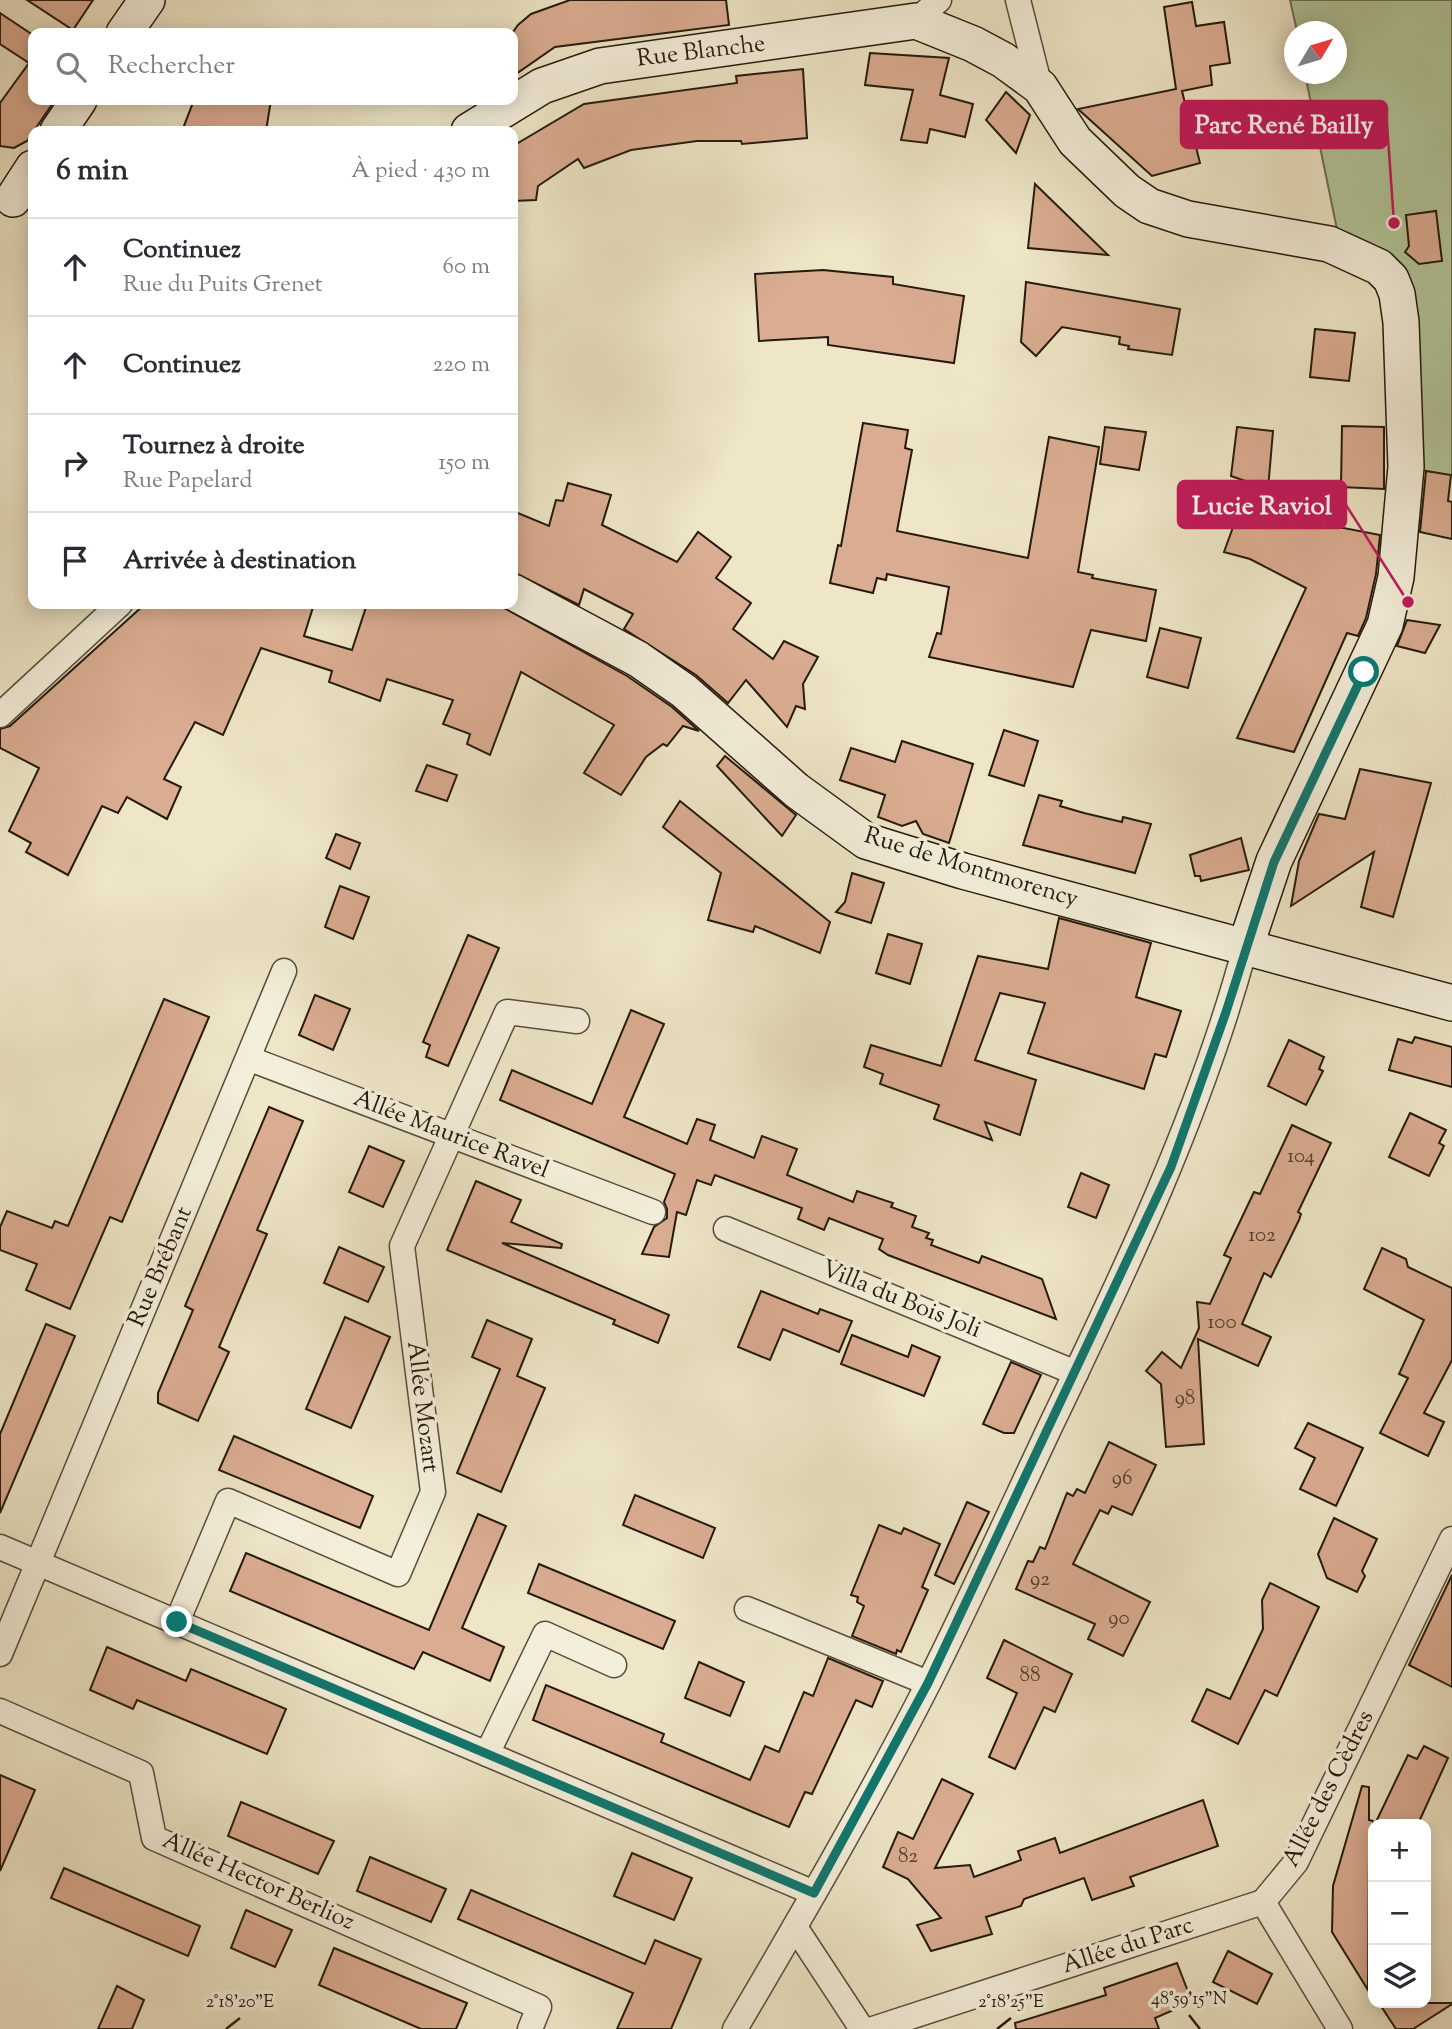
<!DOCTYPE html>
<html lang="fr">
<head>
<meta charset="utf-8">
<style>
	body { margin:0; font-family:"Sorts Mill Goudy",serif; background:#f2f2f3; color:#2b2b33 }
	.controls { position:absolute; right:21px; bottom:21px; display:grid; overflow:hidden; border-radius:14px; box-shadow:0 4px 18px #0003 }
	.controls button { width:63px; height:63px; display:grid; place-items:center; padding:0; border:0; border-bottom:2px solid #e1e1e2; background:#fff; color:#2b2b33; font:35px sans-serif }
	.compass { position:absolute; left:1284px; top:21px; width:63px; height:63px; border-radius:50%; background:#fff; box-shadow:0 4px 18px #0003; rotate:52deg }
	.stop { position:absolute; width:21px; height:21px; margin:-16px; border:5px solid #0f766e; border-radius:50%; background:#fff }
	.stop.end { background:#0f766e; border-color:#fff; box-shadow:0 2px 7px #0008 }
	.list { margin:0; padding:0; list-style:none }
	h2 { display:flex; justify-content:space-between; align-items:center; height:91px; margin:0; padding:0 28px; font-size:30px }
	h2 small { font-size:23px; font-weight:400; color:#7c7c81 }
	.list li { display:grid; grid-template-columns:46px 1fr auto; gap:21px; align-items:center; box-sizing:border-box; height:98px; padding:0 28px; border-top:2px solid #e1e1e2 }
	.list b { display:block; font-size:26px; white-space:nowrap }
	.list p { margin:0; font-size:23px; white-space:nowrap; color:#7c7c81 }
	.list em { font-size:23px; font-style:normal; color:#7c7c81 }
	.icon { flex:none; width:38px; height:38px; fill:none; stroke:currentColor; stroke-width:2; stroke-linecap:round; stroke-linejoin:round }
	.map { position:relative; flex:none; width:1452px; height:2029px; overflow:hidden }
	.search { position:absolute; background:#fff; box-shadow:0 4px 18px #0003; left:28px; top:28px; width:490px; height:77px; display:flex; align-items:center; gap:18px; box-sizing:border-box; padding:0 24px; border-radius:14px; color:#7c7c81; font-size:26px }
	.panel { position:absolute; background:#fff; box-shadow:0 4px 18px #0003; left:28px; top:126px; width:490px; height:483px; border-radius:14px }
	.map>svg:first-child { display:block }
</style>
</head>
<body>
<div class="map">
<svg width="1452" height="2029" viewBox="0 0 1452 2029">
	<rect width="100%" height="100%" fill="#eee6c7"/>
	<filter id="stains"><feTurbulence type="fractalNoise" baseFrequency=".00286" numOctaves="4"/><feColorMatrix values="0 0 0 0 .2 0 0 0 0 .09 0 0 0 0 .02 0 0 0 .5 -.17"/></filter>
	<radialGradient id="worn" r=".72"><stop offset=".6" stop-color="#630" stop-opacity="0"/><stop offset="1" stop-color="#630" stop-opacity=".3"/></radialGradient>
	<path fill="#b2c69a" stroke="#6c7054" stroke-width="2" d="M1290,0H1452V476L1406,467L1404,316L1339,239L1305,74H1336V32L1297,31Z"/>
	<g fill="#daac91" stroke="#251a0d" stroke-width="2">
		<path d="M27,0H93L73,30Z"/>
		<path d="M570,0H726L729,25L555,47L513,76V32L518,25L531,14Z"/>
		<path d="M1192,2L1196,26L1224,22L1230,63L1210,66L1212,85L1182,91L1200,163L1152,176L1078,109L1176,89L1164,7Z"/>
		<path d="M0,13L33,35V100H55L27,141L14,148L0,146V103L29,63L0,44Z"/>
		<path d="M870,53L949,58L940,95L973,104L965,137L930,129L927,143L901,140L913,90L865,85Z"/>
		<path d="M803,69L807,138L742,144L741,141H697L631,150L584,168L578,159L538,186L536,200L513,201V146L584,104L737,83L736,76Z"/>
		<path d="M1006,92L1030,115L1016,153L986,120Z"/>
		<path d="M194,100H271L266,131H182Z"/>
		<path d="M1035,184L1108,255L1028,248Z"/>
		<path d="M1436,211L1442,261L1419,264L1405,252L1409,246L1406,215Z"/>
		<path d="M823,270L893,277V284L964,296L954,363L828,345V337L759,341L755,274Z"/>
		<path d="M1026,282L1180,309L1172,355L1128,349L1129,346L1119,344L1120,337L1062,327L1036,356L1021,342Z"/>
		<path d="M1315,329L1355,333L1349,381L1310,377Z"/>
		<path d="M863,423L908,430L905,448L912,450L897,531L1028,558L1049,437L1099,447L1078,572L1093,575L1092,578L1156,590L1146,641L1091,630L1073,687L929,657L937,633L941,634L949,587L887,574L886,580L877,578L873,593L830,583L838,545L841,546Z"/>
		<path d="M1342,426L1384,427V489L1341,487Z"/>
		<path d="M1105,427L1146,432L1139,470L1100,464Z"/>
		<path d="M1237,427L1273,431L1268,489L1231,476Z"/>
		<path d="M1426,471L1451,475L1448,501L1452,502V539L1420,532Z"/>
		<path d="M568,483L611,495L602,525L677,562L698,532L731,557L716,578L751,603L733,629L773,659L784,641L818,657L803,684L805,709L796,706L787,727L746,680L728,703L696,675L624,629L633,614L584,589L579,605L513,572V511L549,526L556,500L563,501Z"/>
		<path d="M1240,508L1380,535L1376,574L1366,618L1358,636L1347,633L1294,752L1237,738L1306,588L1250,559L1224,552Z"/>
		<path d="M145,604H314L304,636L352,650L367,604H497L627,676L672,707L699,731L683,726L667,746L663,744L646,757L621,795L584,773L614,725L521,672L490,755L467,744L470,734L443,724L453,700L387,679L380,701L329,682L332,671L261,648L223,735L195,722L164,779L181,787L167,819L127,797L118,813L102,806L68,875L26,852L31,843L9,831L39,768L0,748V729L10,726Z"/>
		<path d="M1407,620L1440,625L1425,653L1397,646Z"/>
		<path d="M1160,628L1201,638L1188,688L1147,677Z"/>
		<path d="M1004,730L1038,741L1024,786L989,775Z"/>
		<path d="M902,741L973,764L949,843L923,834L916,821L902,826L878,817L885,795L840,780L851,748L895,762Z"/>
		<path d="M725,756L796,815L782,836L717,766Z"/>
		<path d="M427,765L457,775L447,801L416,791Z"/>
		<path d="M1360,769L1431,783L1393,917L1361,907L1374,852L1291,906L1299,861L1319,814L1345,819Z"/>
		<path d="M1039,795L1062,801L1060,806L1084,813L1122,822L1123,817L1151,824L1135,873L1023,845Z"/>
		<path d="M680,801L830,922L820,953L755,926L753,932L708,920L721,873L663,827Z"/>
		<path d="M336,834L360,843L350,869L326,858Z"/>
		<path d="M1241,838L1249,870L1201,881L1200,876H1195L1190,855Z"/>
		<path d="M852,873L884,883L871,923L836,912L845,902Z"/>
		<path d="M340,886L369,897L353,939L325,927Z"/>
		<path d="M1059,918L1151,943L1136,997L1181,1011L1166,1057L1155,1054L1144,1089L1028,1053L1045,1003L1000,993L975,1060L1036,1080L1020,1135L985,1122L992,1140L934,1119L939,1105L880,1084L883,1074L864,1067L871,1045L941,1066L978,956L1048,969Z"/>
		<path d="M888,934L922,944L910,984L876,973Z"/>
		<path d="M468,935L499,948L448,1066L426,1057L430,1045L423,1042Z"/>
		<path d="M315,995L350,1009L333,1050L299,1035Z"/>
		<path d="M164,999L209,1017L122,1222L110,1217L70,1309L26,1290L37,1264L0,1250V1227L7,1211L52,1228L55,1221L68,1226Z"/>
		<path d="M631,1010L664,1024L624,1117L687,1144L697,1119L715,1125L710,1140L754,1158L762,1136L797,1149L787,1175L853,1202L857,1191L893,1203L891,1207L916,1216L912,1227L929,1233L926,1238L933,1240L931,1245L979,1263L982,1256L1042,1279L1056,1319L888,1255L879,1249L883,1239L829,1218L824,1230L798,1219L802,1208L715,1175L711,1185L697,1180L686,1215L677,1212L669,1257L642,1254L654,1227L667,1218V1209L664,1202L675,1174L500,1100L512,1070L592,1104Z"/>
		<path d="M1415,1037L1452,1047V1087L1389,1070L1398,1039L1412,1043Z"/>
		<path d="M1289,1040L1324,1057L1319,1069L1323,1071L1306,1105L1268,1086Z"/>
		<path d="M269,1107L303,1121L257,1230L267,1234L219,1347L229,1352L198,1421L158,1403V1393L193,1310L185,1306Z"/>
		<path d="M1410,1113L1446,1130L1439,1143L1444,1146L1429,1176L1389,1157Z"/>
		<path d="M1292,1125L1331,1143L1298,1212L1301,1214L1299,1220L1271,1277L1264,1273L1242,1324L1271,1337L1258,1366L1198,1339L1204,1444L1166,1447L1161,1384L1146,1371L1162,1352L1181,1368L1199,1328L1197,1302L1210,1304L1231,1258L1224,1255L1254,1192L1260,1194Z"/>
		<path d="M369,1146L404,1161L383,1207L349,1192Z"/>
		<path d="M1081,1173L1109,1185L1096,1218L1068,1207Z"/>
		<path d="M476,1181L521,1200L511,1222L562,1244L561,1248L502,1243L669,1315L658,1343L613,1324L615,1320L447,1250Z"/>
		<path d="M339,1247L384,1267L368,1302L324,1283Z"/>
		<path d="M1382,1248L1406,1259L1408,1267L1452,1288V1360L1424,1413L1444,1422L1428,1456L1380,1433L1408,1378L1399,1374L1424,1320L1364,1289Z"/>
		<path d="M761,1291L818,1314L820,1309L852,1321L839,1352L783,1329L770,1360L738,1347Z"/>
		<path d="M345,1317L390,1337L351,1428L306,1409Z"/>
		<path d="M487,1320L532,1339L517,1376L545,1388L501,1492L457,1473L500,1369L472,1357Z"/>
		<path d="M46,1324L75,1336L0,1513V1434Z"/>
		<path d="M852,1335L908,1357L912,1345L940,1357L924,1396L841,1364Z"/>
		<path d="M1011,1362L1041,1375L1014,1433H1004L983,1424Z"/>
		<path d="M1308,1423L1363,1448L1336,1506L1300,1489L1315,1458L1295,1448Z"/>
		<path d="M234,1436L373,1496L360,1528L219,1470Z"/>
		<path d="M1109,1442L1156,1465L1132,1515L1112,1506L1108,1514L1100,1510L1073,1564L1150,1602L1123,1656L1088,1639L1095,1624L1016,1589L1028,1561L1033,1562L1040,1547L1045,1549L1067,1493L1073,1496L1077,1489L1085,1493Z"/>
		<path d="M635,1495L715,1528L703,1558L623,1525Z"/>
		<path d="M967,1502L989,1512L954,1584L935,1575Z"/>
		<path d="M478,1514L506,1526L462,1628L504,1647L490,1681L423,1652L414,1669L230,1591L246,1553L429,1630Z"/>
		<path d="M1334,1518L1377,1539L1362,1571L1365,1576L1357,1592L1327,1578L1318,1554Z"/>
		<path d="M879,1525L901,1534L904,1528L940,1544L922,1587L928,1590L901,1652L897,1650L896,1654L852,1636L864,1606L857,1602L858,1597L851,1595Z"/>
		<path d="M539,1564L675,1621L663,1649L528,1593Z"/>
		<path d="M1452,1575V1687L1409,1665Z"/>
		<path d="M1270,1583L1319,1607L1277,1696L1265,1690L1238,1744L1192,1721L1207,1689L1230,1699L1263,1629L1262,1600Z"/>
		<path d="M1004,1640L1072,1674L1055,1712L1044,1707L1015,1769L989,1757L1017,1693L987,1678Z"/>
		<path d="M107,1647L186,1681L191,1669L286,1709L267,1754L137,1700L133,1709L90,1690Z"/>
		<path d="M828,1658L883,1681L872,1707L856,1700L812,1794L805,1792L789,1827L533,1720L546,1685L664,1734L661,1742L750,1780L765,1746L779,1752L804,1692L813,1696Z"/>
		<path d="M699,1662L744,1682L730,1716L685,1698Z"/>
		<path d="M1424,1746L1448,1758L1418,1824H1375L1408,1755L1417,1759Z"/>
		<path d="M0,1775L35,1790L0,1871Z"/>
		<path d="M942,1779L973,1794L935,1868L970,1865L974,1877L1021,1860L1018,1851L1055,1838L1060,1853L1203,1800L1218,1846L1130,1877L1134,1886L1092,1900L1084,1878L1024,1899L1021,1906L986,1917L992,1934L931,1951L917,1925L941,1918L908,1879L883,1867L898,1832L913,1839Z"/>
		<path d="M1362,1786L1369,1787V1820L1373,1821V1856L1369,1854L1368,1990L1332,1932L1333,1886Z"/>
		<path d="M241,1802L334,1841L318,1874L228,1836Z"/>
		<path d="M632,1853L692,1878L674,1920L614,1896Z"/>
		<path d="M370,1857L446,1889L431,1922L357,1891Z"/>
		<path d="M64,1868L200,1926L188,1956L51,1898Z"/>
		<path d="M471,1890L645,1964L655,1940L701,1959L671,2029H617L633,1993L458,1919Z"/>
		<path d="M246,1910L292,1930L275,1967L231,1948Z"/>
		<path d="M334,1948L467,2003L456,2029H421L319,1985Z"/>
		<path d="M1228,1951L1272,1974L1257,2004L1213,1982Z"/>
		<path d="M1177,1963L1192,2002L1155,2018L1159,2029H1016L1015,2023L1106,1995L1104,1988Z"/>
		<path d="M117,1986L144,2000L132,2029H98Z"/>
		<path d="M1379,2003H1452V2004L1413,2029H1396Z"/>
	</g>
	<g fill="none" stroke-linecap="round" stroke-linejoin="round">
		<g stroke="#574d3c" stroke-width="27">
			<g id="street">
				<path d="M1018,0L1040,87"/>
				<path d="M916,21L939,0"/>
				<path d="M0,715L120,604"/>
				<path d="M250,1059L653,1212"/>
				<path d="M726,1229L1076,1373"/>
				<path d="M0,1547L814,1893"/>
				<path d="M747,1609L928,1683"/>
				<path d="M177,1622L228,1501L398,1574L433,1492L402,1246L507,1012L577,1021"/>
				<path d="M0,1654L284,971"/>
				<path d="M0,1711L141,1773L154,1838L539,2007L530,2029"/>
				<path d="M487,1754L545,1634L614,1665"/>
				<path d="M795,1927L862,2029"/>
				<path d="M735,2029C802,1915 869,1800 929,1682C971,1598 1010,1512 1050,1427C1125,1271 1200,1115 1245,948"/>
				<path d="M873,2029L1263,1902"/>
				<path d="M1340,2029L1263,1902L1296,1862L1452,1539"/>
			</g>
		</g>
		<g stroke="#251a0d" stroke-width="38">
			<g id="secondary">
				<path d="M124,33L147,0"/>
				<path d="M58,131L79,100"/>
				<path d="M469,131L542,86L600,66L916,21L973,44L1003,60L1040,87L1075,141L1127,191L1149,206L1188,219L1329,244L1379,267L1391,279L1397,294L1401,322L1406,467L1396,577L1385,625L1274,861L1245,948"/>
				<path d="M13,199L33,168"/>
				<path d="M513,592L638,659L684,691L796,790L866,841L963,871L1452,1003"/>
			</g>
		</g>
		<use href="#street" stroke="#f4efdb" stroke-width="24"/>
		<use href="#secondary" stroke="#f4efdb" stroke-width="35"/>
	</g>
	<g fill="none" stroke-linecap="round" stroke-linejoin="round">
		<path stroke="#0f766e" stroke-width="9" d="M177,1622L814,1893L928,1683L1171,1167L1226,1012L1274,862L1364,672"/>
	</g>
	<path fill="none" stroke="#251a0d" stroke-width="2.5" d="M1189,2015L1200,2029M226,2029L240,2018M997,2029L1011,2018"/>
	<g text-anchor="middle" dominant-baseline="central" stroke-width="7" stroke-linejoin="round" paint-order="stroke">
		<g font-size="21" fill="#523e2e">
			<text x="1301" y="1157">104</text>
			<text x="1262" y="1236">102</text>
			<text x="1222" y="1323">100</text>
			<text x="1185" y="1399">98</text>
			<text x="1122" y="1479">96</text>
			<text x="1040" y="1580">92</text>
			<text x="1119" y="1619">90</text>
			<text x="1030" y="1676">88</text>
			<text x="908" y="1857">82</text>
		</g>
		<g font-size="24" fill="#251a0d" stroke="#f4efdb">
			<text transform="translate(701 52) rotate(-7)">Rue Blanche</text>
			<text transform="translate(971 868) rotate(17)">Rue de Montmorency</text>
			<text transform="translate(451 1135) rotate(21)">Allée Maurice Ravel</text>
			<text transform="translate(161 1267) rotate(-67)">Rue Brébant</text>
			<text transform="translate(901 1300) rotate(22)">Villa du Bois Joli</text>
			<text transform="translate(422 1407) rotate(83)">Allée Mozart</text>
			<text transform="translate(1329 1789) rotate(-63)">Allée des Cèdres</text>
			<text transform="translate(258 1882) rotate(24)">Allée Hector Berlioz</text>
			<text transform="translate(1128 1946) rotate(-18)">Allée du Parc</text>
		</g>
	</g>
	<g font-size="18" text-anchor="middle" fill="#251a0d" stroke="#f4efdb" stroke-width="7" stroke-linejoin="round" paint-order="stroke">
		<text x="1189" y="2004">48°59'15"N</text>
		<text x="240" y="2007">2°18'20"E</text>
		<text x="1011" y="2007">2°18'25"E</text>
	</g>
	<path fill="none" stroke="#c2185b" stroke-width="2.5" d="M1394 223L1387 124M1408 602L1346 505"/>
	<g fill="#c2185b" stroke="#f4efdb" stroke-width="2.5">
		<circle cx="1394" cy="223" r="7"/>
		<circle cx="1408" cy="602" r="7"/>
	</g>
	<g fill="#c2185b" stroke="#c2185b" stroke-width="2.5">
		<rect x="1181" y="101" width="206" height="47" rx="7"/>
		<rect x="1178" y="481" width="168" height="47" rx="7"/>
	</g>
	<g font-size="26" text-anchor="middle" font-weight="bold" fill="#fff">
		<text x="1284" y="133">Parc René Bailly</text>
		<text x="1262" y="514">Lucie Raviol</text>
	</g>
	<rect width="100%" height="100%" filter="url(#stains)"/>
	<rect width="100%" height="100%" fill="url(#worn)"/>
</svg>
<div class="controls">
<button>+</button>
<button>−</button>
<button><svg class="icon" aria-label="layers" viewBox="0 0 24 24"><path d="M12 4l9 5-9 5-9-5zM3 14l9 5 9-5"/></svg></button>
</div>
<svg class="compass" viewBox="-18 -18 36 36"><path d="M0-13l5 13h-10z" fill="#e53935"/><path d="M0 13l5-13h-10z" fill="#7c7c81"/></svg>
<div class="stop" style="left:1364px;top:672px"></div>
<div class="stop end" style="left:177px;top:1622px"></div>
<div class="search"><svg class="icon" aria-label="search" viewBox="0 0 24 24"><circle cx="10" cy="10" r="6"/><path d="M15 15l6 6"/></svg>Rechercher</div>
<section class="panel">
<h2>6 min<small>À pied · 430 m</small></h2>
<ul class="list">
<li><svg class="icon" aria-label="ahead" viewBox="0 0 24 24"><path d="M12 20V5M6 11l6-6 6 6"/></svg><div><b>Continuez</b><p>Rue du Puits Grenet</p></div><em>60 m</em></li>
<li><svg class="icon" aria-label="ahead" viewBox="0 0 24 24"><path d="M12 20V5M6 11l6-6 6 6"/></svg><div><b>Continuez</b></div><em>220 m</em></li>
<li><svg class="icon" aria-label="right" viewBox="0 0 24 24"><path d="M7 20v-9h11M14 6l5 5-5 5"/></svg><div><b>Tournez à droite</b><p>Rue Papelard</p></div><em>150 m</em></li>
<li><svg class="icon" aria-label="arrive" viewBox="0 0 24 24"><path d="M6 21V4h12l-3 4 3 4H6"/></svg><div><b>Arrivée à destination</b></div></li>
</ul>
</section>
</div>
</body>
</html>
